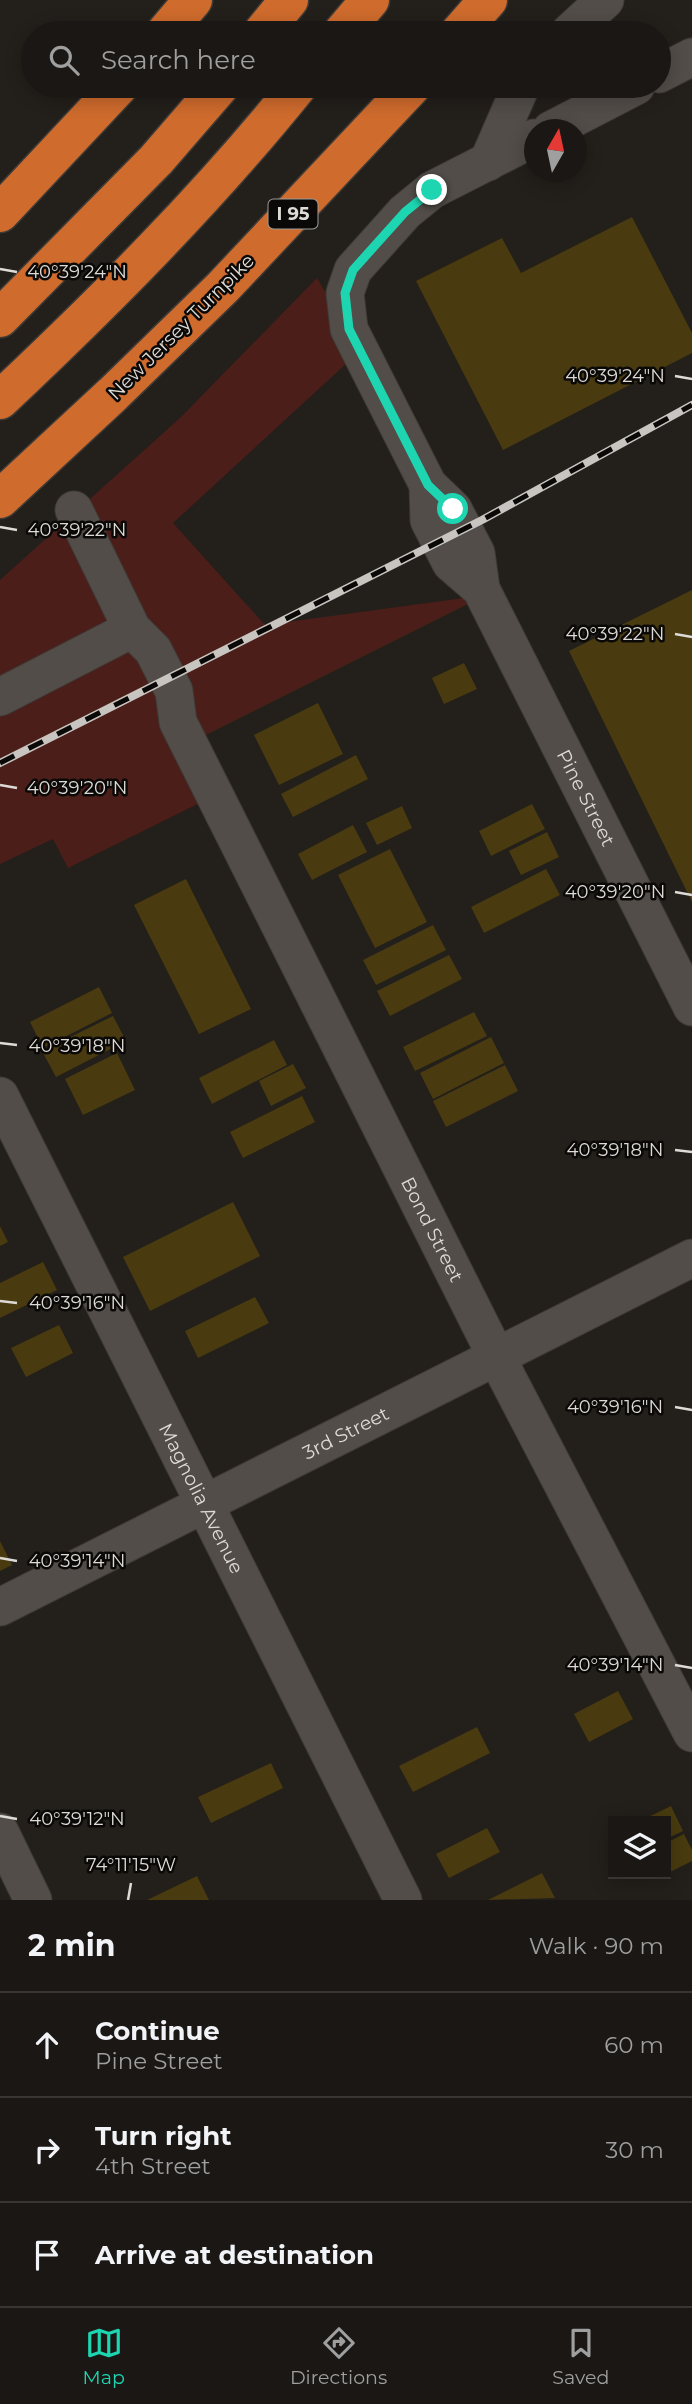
<!DOCTYPE html>
<html lang="en">
<head>
<meta charset="utf-8">
<style>
	body { margin:0; font-family:Montserrat,sans-serif; background:#23201d; color:#f1f3f6 }
	.controls { position:absolute; right:21px; bottom:21px; display:grid; overflow:hidden; border-radius:0px; box-shadow:0 4px 18px #0003 }
	.controls button { width:63px; height:63px; display:grid; place-items:center; padding:0; border:0; border-bottom:2px solid #383634; background:#1a1714; color:#f1f3f6; font:35px sans-serif }
	.compass { position:absolute; left:524px; top:119px; width:63px; height:63px; border-radius:50%; background:#1a1714; box-shadow:0 4px 18px #0003; rotate:9deg }
	.stop { position:absolute; width:21px; height:21px; margin:-16px; border:5px solid #1dd5b1; border-radius:50%; background:#fff }
	.stop.end { background:#1dd5b1; border-color:#fff; box-shadow:0 2px 7px #0008 }
	.list { margin:0; padding:0; list-style:none }
	h2 { display:flex; justify-content:space-between; align-items:center; height:91px; margin:0; padding:0 28px; font-size:30px }
	h2 small { font-size:23px; font-weight:400; color:#9f9fa0 }
	.list li { display:grid; grid-template-columns:46px 1fr auto; gap:21px; align-items:center; box-sizing:border-box; height:105px; padding:0 28px; border-top:2px solid #383634 }
	.list b { display:block; font-size:26px; white-space:nowrap }
	.list p { margin:0; font-size:23px; white-space:nowrap; color:#9f9fa0 }
	.list em { font-size:23px; font-style:normal; color:#9f9fa0 }
	.icon { flex:none; width:38px; height:38px; fill:none; stroke:currentColor; stroke-width:2; stroke-linecap:round; stroke-linejoin:round }
	.map { position:relative; flex:none; width:692px; height:1900px; overflow:hidden }
	.search { position:absolute; background:#1a1714; box-shadow:0 4px 18px #0003; left:21px; right:21px; top:21px; height:77px; display:flex; align-items:center; gap:18px; box-sizing:border-box; padding:0 24px; border-radius:38px; color:#9f9fa0; font-size:26px }
	.sheet { height:406px; background:#1a1714 }
	nav { display:flex; justify-content:space-around; align-items:center; box-sizing:border-box; height:98px; border-top:2px solid #383634; background:#1a1714; font-size:19px; color:#9f9fa0 }
	nav a { display:grid; justify-items:center; gap:4px }
	nav .on { color:#1dd5b1 }
	.map>svg:first-child { display:block }
</style>
</head>
<body>
<div class="map">
<svg width="692" height="1900" viewBox="0 0 692 1900">
	<rect width="100%" height="100%" fill="#231f1a"/>
	<path fill="#4c1e19" d="M317,278L360,351L173,523L265,625L486,595L194,741L220,793L68,868L53,839L0,864V580L181,417Z"/>
	<g fill="#493b0f">
		<path d="M632,217L692,333V353L503,450L416,281L502,238L521,273Z"/>
		<path d="M692,590V902L569,651Z"/>
		<path d="M464,663L477,689L444,704L432,678Z"/>
		<path d="M318,703L343,754L279,785L254,735Z"/>
		<path d="M356,755L368,779L293,817L281,794Z"/>
		<path d="M532,804L545,829L491,856L479,831Z"/>
		<path d="M402,806L412,828L377,845L366,823Z"/>
		<path d="M353,825L367,852L312,880L298,854Z"/>
		<path d="M547,832L559,857L521,875L509,851Z"/>
		<path d="M390,849L427,922L375,948L338,875Z"/>
		<path d="M546,869L560,895L484,933L471,907Z"/>
		<path d="M186,879L251,1009L199,1034L134,905Z"/>
		<path d="M433,925L446,950L376,985L363,960Z"/>
		<path d="M449,955L462,979L390,1016L377,991Z"/>
		<path d="M99,987L112,1013L43,1048L30,1022Z"/>
		<path d="M474,1012L487,1036L415,1071L403,1047Z"/>
		<path d="M113,1016L126,1041L56,1077L42,1051Z"/>
		<path d="M491,1037L504,1063L433,1099L420,1073Z"/>
		<path d="M274,1040L287,1065L212,1104L199,1078Z"/>
		<path d="M117,1053L135,1090L83,1115L65,1079Z"/>
		<path d="M293,1064L306,1088L271,1106L259,1081Z"/>
		<path d="M505,1065L518,1091L446,1127L433,1101Z"/>
		<path d="M302,1096L315,1122L243,1158L230,1132Z"/>
		<path d="M233,1202L260,1256L150,1311L123,1257Z"/>
		<path d="M0,1226L8,1242L0,1246Z"/>
		<path d="M43,1262L57,1290L0,1318V1283Z"/>
		<path d="M255,1297L269,1323L198,1358L185,1331Z"/>
		<path d="M59,1325L73,1353L26,1377L11,1348Z"/>
		<path d="M0,1541L12,1565L0,1571Z"/>
		<path d="M618,1691L633,1719L589,1742L574,1714Z"/>
		<path d="M477,1727L490,1753L413,1792L399,1766Z"/>
		<path d="M271,1763L283,1788L211,1823L198,1797Z"/>
		<path d="M671,1806L683,1831L666,1839V1821H640Z"/>
		<path d="M487,1828L500,1852L449,1878L436,1854Z"/>
		<path d="M684,1834L692,1850V1861L666,1874V1843Z"/>
		<path d="M542,1873L555,1898L488,1900Z"/>
		<path d="M197,1876L209,1900H147Z"/>
	</g>
	<g fill="none" stroke-linecap="round" stroke-linejoin="round">
		<g stroke="#3e3b37" stroke-width="39">
			<g id="minor">
				<path d="M569,33L605,0"/>
				<path d="M659,74L692,57"/>
				<path d="M551,130L636,86"/>
				<path id="s1" d="M534,138L432,190L405,212L353,270L345,293L349,329L428,485L453,509L476,553L481,589L692,1007"/>
				<path d="M488,162L521,86"/>
				<path d="M428,485L429,520L451,563L481,589"/>
				<path id="s2" d="M74,510L132,629L153,650L174,691L178,722L496,1356L692,1733"/>
				<path d="M0,697L132,629"/>
				<path id="s3" d="M0,1096L403,1900"/>
				<path id="s4" d="M0,1607L692,1258"/>
				<path d="M0,1832L33,1900"/>
			</g>
		</g>
		<g stroke="#3e3b37" stroke-width="41">
			<g id="highway">
				<path d="M165,33L193,0"/>
				<path d="M262,33L289,0"/>
				<path d="M342,33L370,0"/>
				<path d="M459,33L488,0"/>
				<path d="M0,213L119,86"/>
				<path d="M0,318L156,160L220,86"/>
				<path d="M0,400C105,301 207,199 298,86"/>
				<path d="M0,499L113,394L223,287L412,86"/>
			</g>
		</g>
		<use href="#minor" stroke="#524d48" stroke-width="37"/>
		<use href="#highway" stroke="#cf6b2d" stroke-width="38"/>
		<g stroke="#c8c5c1" stroke-width="8">
			<path id="rail" d="M0,763L482,520L692,405"/>
		</g>
		<use href="#rail" stroke="#0b0907" stroke-width="5" stroke-dasharray="16" stroke-linecap="butt"/>
	</g>
	<g fill="none" stroke-linecap="round" stroke-linejoin="round">
		<path stroke="#1dd5b1" stroke-width="9" d="M432,190L405,212L353,270L345,293L349,329L428,485L453,509"/>
	</g>
	<path fill="none" stroke="#dedbd7" stroke-width="2.5" d="M0,269L17,272M675,376L692,379M0,527L17,530M675,634L692,637M0,785L17,788M675,892L692,895M0,1043L17,1045M675,1150L692,1152M0,1301L17,1303M675,1407L692,1410M0,1558L17,1561M675,1665L692,1668M0,1816L17,1819M128,1900L131,1883"/>
	<g text-anchor="middle" dominant-baseline="central" stroke-width="5" stroke-linejoin="round" paint-order="stroke">
		<rect fill="#0b0907" stroke="#9f9c99" stroke-width="2" x="268.5" y="199.5" width="49" height="29" rx="5"/>
		<g font-size="18" font-weight="bold" fill="#dedbd7">
			<text x="293" y="214">I 95</text>
		</g>
		<g font-size="19" fill="#dedbd7" stroke="#0b0907">
			<text transform="translate(181 327) rotate(-45)">New Jersey Turnpike</text>
			<text stroke="none"><textPath href="#s1" startOffset="817">Pine Street</textPath></text>
			<text stroke="none"><textPath href="#s2" startOffset="807">Bond Street</textPath></text>
			<text stroke="none"><textPath href="#s4" startOffset="387">3rd Street</textPath></text>
			<text stroke="none"><textPath href="#s3" startOffset="450">Magnolia Avenue</textPath></text>
		</g>
	</g>
	<g font-size="18" text-anchor="middle" fill="#dedbd7" stroke="#0b0907" stroke-width="5" stroke-linejoin="round" paint-order="stroke">
		<text x="77" y="278">40°39'24"N</text>
		<text x="615" y="382">40°39'24"N</text>
		<text x="77" y="536">40°39'22"N</text>
		<text x="615" y="640">40°39'22"N</text>
		<text x="77" y="794">40°39'20"N</text>
		<text x="615" y="898">40°39'20"N</text>
		<text x="77" y="1052">40°39'18"N</text>
		<text x="615" y="1156">40°39'18"N</text>
		<text x="77" y="1309">40°39'16"N</text>
		<text x="615" y="1413">40°39'16"N</text>
		<text x="77" y="1567">40°39'14"N</text>
		<text x="615" y="1671">40°39'14"N</text>
		<text x="77" y="1825">40°39'12"N</text>
		<text x="131" y="1871">74°11'15"W</text>
	</g>
</svg>
<div class="controls">
<button><svg class="icon" aria-label="layers" viewBox="0 0 24 24"><path d="M12 4l9 5-9 5-9-5zM3 14l9 5 9-5"/></svg></button>
</div>
<svg class="compass" viewBox="-18 -18 36 36"><path d="M0-13l5 13h-10z" fill="#e53935"/><path d="M0 13l5-13h-10z" fill="#9f9fa0"/></svg>
<div class="stop" style="left:453px;top:509px"></div>
<div class="stop end" style="left:432px;top:190px"></div>
<div class="search"><svg class="icon" aria-label="search" viewBox="0 0 24 24"><circle cx="10" cy="10" r="6"/><path d="M15 15l6 6"/></svg>Search here</div>
</div>
<section class="sheet">
<h2>2 min<small>Walk · 90 m</small></h2>
<ul class="list">
<li><svg class="icon" aria-label="ahead" viewBox="0 0 24 24"><path d="M12 20V5M6 11l6-6 6 6"/></svg><div><b>Continue</b><p>Pine Street</p></div><em>60 m</em></li>
<li><svg class="icon" aria-label="right" viewBox="0 0 24 24"><path d="M7 20v-9h11M14 6l5 5-5 5"/></svg><div><b>Turn right</b><p>4th Street</p></div><em>30 m</em></li>
<li><svg class="icon" aria-label="arrive" viewBox="0 0 24 24"><path d="M6 21V4h12l-3 4 3 4H6"/></svg><div><b>Arrive at destination</b></div></li>
</ul>
</section>
<nav>
<a class="on"><svg class="icon" aria-label="map" viewBox="0 0 24 24"><path d="M3 6l6-2 6 2 6-2v14l-6 2-6-2-6 2zM9 4v14M15 6v14"/></svg>Map</a>
<a><svg class="icon" aria-label="directions" viewBox="0 0 24 24"><path d="M12 3l9 9-9 9-9-9zM9 14v-3h6M13 9l2 2-2 2"/></svg>Directions</a>
<a><svg class="icon" aria-label="saved" viewBox="0 0 24 24"><path d="M7 4h10v16l-5-4-5 4z"/></svg>Saved</a>
</nav>
</body>
</html>
